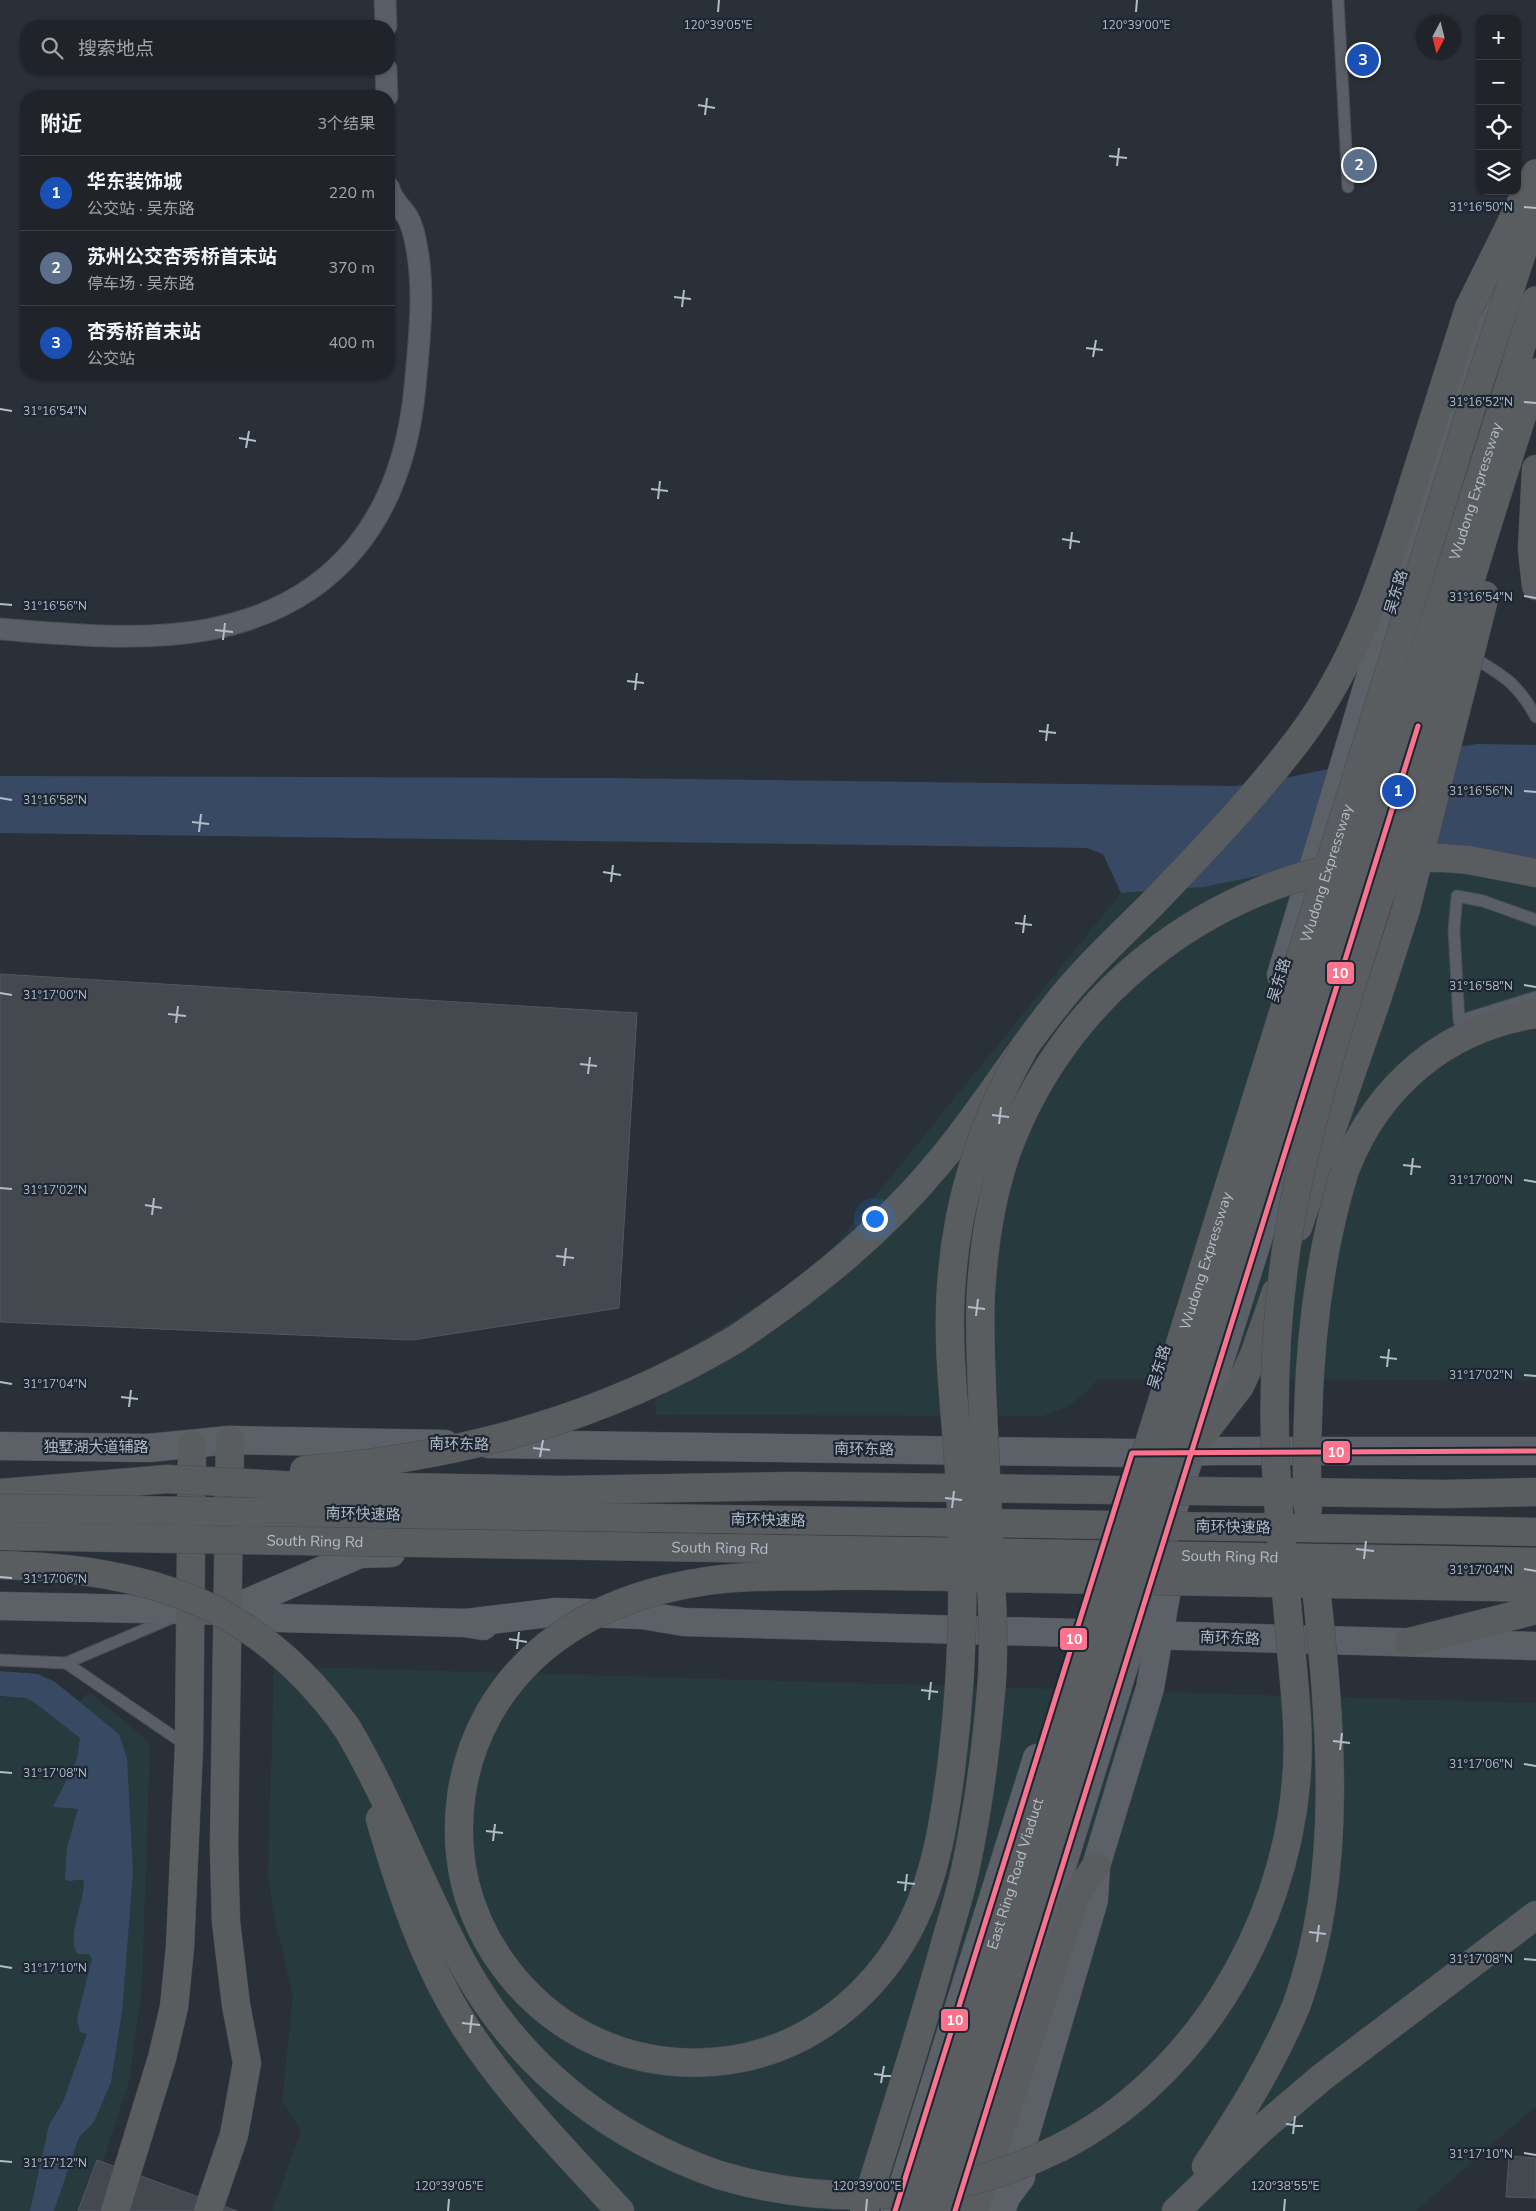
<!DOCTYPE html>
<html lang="zh">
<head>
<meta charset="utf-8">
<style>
	body { margin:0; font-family:"Nunito Sans","Noto Sans SC",sans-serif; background:#2d3036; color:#f1f3f6 }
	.controls { position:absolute; right:15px; top:15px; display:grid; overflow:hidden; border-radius:10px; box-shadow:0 1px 4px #0004 }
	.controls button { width:45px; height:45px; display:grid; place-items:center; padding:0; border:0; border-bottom:1px solid #3d4147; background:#20242a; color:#f1f3f6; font:25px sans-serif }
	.compass { position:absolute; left:1416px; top:15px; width:45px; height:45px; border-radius:50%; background:#20242a; box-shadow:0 1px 4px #0004; rotate:187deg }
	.you { position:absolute; left:874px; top:1218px; width:18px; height:18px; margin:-12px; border:4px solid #fff; border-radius:50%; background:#1a73e8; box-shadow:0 0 0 8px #1a73e833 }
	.badge { display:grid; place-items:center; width:32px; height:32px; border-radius:50%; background:#8bbbb9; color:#fff; font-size:16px; font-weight:700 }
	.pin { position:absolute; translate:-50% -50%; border:2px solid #fff; box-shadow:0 1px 5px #0006 }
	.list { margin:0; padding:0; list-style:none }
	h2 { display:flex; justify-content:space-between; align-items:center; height:65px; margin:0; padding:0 20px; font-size:21px }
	h2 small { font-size:16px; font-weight:400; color:#a2a4a8 }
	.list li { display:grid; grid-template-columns:32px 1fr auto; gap:15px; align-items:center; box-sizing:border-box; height:75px; padding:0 20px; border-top:1px solid #3d4147 }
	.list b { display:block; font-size:19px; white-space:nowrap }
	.list p { margin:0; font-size:16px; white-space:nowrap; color:#a2a4a8 }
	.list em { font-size:16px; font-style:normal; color:#a2a4a8 }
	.icon { flex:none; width:28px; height:28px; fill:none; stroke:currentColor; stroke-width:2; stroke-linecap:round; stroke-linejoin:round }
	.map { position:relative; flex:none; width:1536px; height:2211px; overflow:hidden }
	.search { position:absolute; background:#20242a; box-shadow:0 1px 4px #0004; left:20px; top:20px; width:375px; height:55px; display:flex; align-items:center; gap:12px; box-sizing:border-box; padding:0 18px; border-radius:20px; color:#a2a4a8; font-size:19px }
	.panel { position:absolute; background:#20242a; box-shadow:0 1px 4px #0004; left:20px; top:90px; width:375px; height:290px; border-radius:20px }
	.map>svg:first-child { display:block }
</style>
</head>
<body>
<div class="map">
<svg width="1536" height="2211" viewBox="0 0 1536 2211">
	<rect width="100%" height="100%" fill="#2a3038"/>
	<g fill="#273a3e">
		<path d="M1536,872V1380L1098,1379C1081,1400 1069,1407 1043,1416L656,1415L653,1368C717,1332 778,1296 833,1248L1121,893L1204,887L1272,873Z"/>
		<path d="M274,1666L1536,1703V2106L1416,2211H272L301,2131L282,2101L293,1996L274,1916L268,1874Z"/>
		<path d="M89,1692L150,1743L142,1987L129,2082L87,2211H0V1697L79,1702Z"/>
	</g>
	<g fill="#384963">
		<path d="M1477,744L1536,745V872L1272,873L1204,887L1121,893L1103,854L1087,848L0,833V776L608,778L1235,786L1275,780L1377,759Z"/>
		<path d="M0,1671L38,1674L55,1682L119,1734L127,1758L133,1873L122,2012L111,2082L94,2122L79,2137L54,2211H30L49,2125L63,2102L87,2034L80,2032L77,2019L92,1959L89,1954H78C65,1939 85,1901 84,1881C78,1877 70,1884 65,1879L67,1848L78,1809L53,1807L77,1759L80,1738L34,1702L25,1698L0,1696Z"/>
	</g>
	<g fill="#444950" stroke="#52575f">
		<path d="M0,974L637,1013L619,1308L412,1340L0,1322Z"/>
		<path d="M1509,2156L1536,2158V2198L1506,2197Z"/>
		<path d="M97,2160L237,2211H78Z"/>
	</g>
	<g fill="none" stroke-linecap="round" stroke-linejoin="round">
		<g stroke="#484c53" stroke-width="13">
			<g id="lane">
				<path d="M1338,0L1348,187"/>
				<path d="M1469,655C1502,675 1517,682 1536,717"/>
				<path d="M1536,920L1483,901L1457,896L1454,930L1459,1021L1536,997"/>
				<path d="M0,1660L66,1663L174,1617"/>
				<path d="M66,1663L186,1745"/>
			</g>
		</g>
		<g stroke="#484c53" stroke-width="23">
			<g id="street">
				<path d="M385,0L386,26"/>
				<path d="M386,69L387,96"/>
				<path d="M0,629C66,634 141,642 206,630C338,606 403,515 415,387C419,342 425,294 417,249C415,238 413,226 407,216C401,207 391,199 389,188"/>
			</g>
		</g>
		<g stroke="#484c55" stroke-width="29">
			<g id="primary">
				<path d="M1371,881L1418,723"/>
				<path d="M1281,975L1399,581L1463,390L1507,250"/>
				<path d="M488,1444L1132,1453L1217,1451H1536"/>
				<path d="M0,1446L148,1448L230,1440L445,1444"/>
				<path d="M0,1606L192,1610L228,1611L279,1618L466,1623L483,1626"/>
				<path d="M228,1611L360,1554L391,1553"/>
				<path d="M466,1623L557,1612L642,1615L684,1622L1536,1646"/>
				<path d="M895,2211L1037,1758"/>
				<path d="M955,2211C1085,1795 1212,1377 1345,962"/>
				<path d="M1001,2211L1006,2197L1021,2177L1022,2146L1094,1900L1096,1866L1150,1688L1171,1566"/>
			</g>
		</g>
		<g stroke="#474c53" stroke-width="29">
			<g id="highway">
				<path d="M1536,469L1532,550L1536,586"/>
				<path d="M1468,860L1536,873"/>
				<path d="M1345,1170C1378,1085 1446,1028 1536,1014"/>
				<path d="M1298,1227L1377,999"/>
				<path d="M736,1339C812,1288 883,1231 941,1160C981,1112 1014,1058 1053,1009C1082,971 1117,939 1151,905C1202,852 1253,799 1298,740C1356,664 1386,571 1414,481C1433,423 1451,365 1469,308"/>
				<path d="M1190,1451L1240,1386L1254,1355L1276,1292"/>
				<path d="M0,1493L167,1479"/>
				<path d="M1440,1530L1536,1532"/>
				<path d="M1440,1560L1536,1562"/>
				<path d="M1440,1586L1536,1588"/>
				<path d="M1409,1642L1536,1610"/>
				<path d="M347,1728C394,1807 423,1894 468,1973C524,2071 613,2138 719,2175"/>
				<path d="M380,1819C401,1892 425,1964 466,2028C509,2095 567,2153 620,2211"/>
				<path d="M1206,2166C1241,2114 1273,2062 1297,2004"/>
				<path d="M115,2211L162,2058L174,2007L180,1947L189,1747L192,1445"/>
				<path d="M208,2211L234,2135L247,2063L236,2005L226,1922L224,1847L230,1440"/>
				<path d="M974,2211L1076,1895L1096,1866"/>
				<path d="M1176,2211L1260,2130L1321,2078L1536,1915"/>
			</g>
		</g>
		<use href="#lane" stroke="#5a5e66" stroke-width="11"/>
		<use href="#street" stroke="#5a5e66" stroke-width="21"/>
		<use href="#primary" stroke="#5c6168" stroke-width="28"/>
		<use href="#highway" stroke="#5a5d60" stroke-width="28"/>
		<g stroke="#474c53" stroke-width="29" stroke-linecap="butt">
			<g id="highway-bridge">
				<path d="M1469,308L1536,173"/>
				<path d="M1377,999L1406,909L1485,595"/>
				<path d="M1023,1050C984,1120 958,1196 952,1276C945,1348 957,1418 960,1489C965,1583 963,1676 951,1769C944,1821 936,1875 912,1923C886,1975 843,2018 791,2042C730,2070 657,2069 597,2042C531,2012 482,1952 465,1883C452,1826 460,1766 488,1715C534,1633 617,1594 707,1581C746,1575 787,1577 827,1576C902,1575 978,1578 1053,1579C1182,1581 1311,1584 1440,1586"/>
				<path d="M304,1470C460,1457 600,1420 736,1339"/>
				<path d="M167,1479L282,1485L562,1490L791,1486L1444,1494L1536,1492"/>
				<path d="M0,1508L1440,1530"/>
				<path d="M1308,1509C1306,1479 1307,1448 1308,1418C1310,1333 1320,1251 1345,1170"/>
				<path id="s1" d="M0,1536L1440,1560"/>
				<path d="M0,1565C149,1569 257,1602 347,1728"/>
				<path d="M1297,2004C1347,1864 1329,1711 1314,1567"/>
				<path d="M719,2175C833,2209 952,2201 1059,2148C1194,2080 1283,1931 1296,1783C1300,1742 1296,1701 1292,1659C1288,1610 1283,1562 1279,1513C1271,1419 1274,1323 1289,1231C1313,1089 1366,944 1408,806C1429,738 1445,668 1465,599C1487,523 1512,448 1536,372"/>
				<path id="s2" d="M911,2208L1476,393L1536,210"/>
				<path d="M864,2211C890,2126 918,2041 942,1955C950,1925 960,1896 966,1866C978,1809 986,1751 991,1692C995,1648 992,1603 990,1558C987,1503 985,1447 982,1391C981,1358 979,1324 981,1291C984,1244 991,1196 1007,1151C1068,985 1225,871 1401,858C1423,857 1446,858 1468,860"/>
				<path id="s3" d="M937,2211L1191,1392L1536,300"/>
			</g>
		</g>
		<use href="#highway-bridge" stroke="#5a5d60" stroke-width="28"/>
		<g stroke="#1d2633" stroke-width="9">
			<g id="bus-1">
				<path d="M895,2211L1132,1453L1536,1451"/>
				<path d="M955,2211C1110,1716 1262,1221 1418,726"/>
			</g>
		</g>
		<use href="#bus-1" stroke="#fc738d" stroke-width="5"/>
	</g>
	<path fill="none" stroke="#b4bcc9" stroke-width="2" d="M718,12L719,0M1136,12L1137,0M698,105L715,108M705,115L707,98M1109,156L1127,158M1117,166L1119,148M1524,207L1536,208M674,297L691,299M682,307L684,290M1086,348L1103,350M1093,357L1096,340M1524,402L1536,403M0,409L12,411M239,438L256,441M246,448L249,431M651,489L668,491M658,499L660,481M1062,539L1080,542M1070,549L1072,532M1524,596L1536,598M0,604L12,605M215,630L233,632M223,640L225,623M627,681L644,683M635,690L637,673M1039,731L1056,733M1046,741L1048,724M1524,791L1536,792M0,798L12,800M192,822L209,824M199,832L201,814M603,872L621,875M611,882L613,865M1015,923L1032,925M1023,933L1025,915M1524,985L1536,987M0,993L12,995M168,1014L186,1016M176,1023L178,1006M580,1064L597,1066M588,1074L590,1057M992,1115L1009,1117M999,1124L1001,1107M1403,1165L1421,1167M1411,1175L1413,1158M1524,1180L1536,1182M0,1188L12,1189M145,1205L162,1208M152,1215L154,1198M556,1256L574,1258M564,1266L566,1248M968,1307L985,1309M976,1316L978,1299M1380,1357L1397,1359M1387,1367L1389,1349M1524,1375L1536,1376M0,1382L12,1384M121,1397L138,1399M129,1407L131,1390M533,1448L550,1450M540,1457L543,1440M945,1498L962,1500M952,1508L954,1491M1356,1549L1374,1551M1364,1559L1366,1541M1524,1569L1536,1571M0,1577L12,1578M509,1639L527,1642M517,1649L519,1632M921,1690L938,1692M929,1700L931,1682M1333,1741L1350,1743M1340,1750L1342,1733M1524,1764L1536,1766M0,1772L12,1773M486,1831L503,1833M493,1841L495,1824M897,1882L915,1884M905,1891L907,1874M1309,1932L1326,1934M1317,1942L1319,1925M1524,1959L1536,1960M0,1966L12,1968M462,2023L480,2025M470,2033L472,2015M874,2074L891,2076M881,2083L884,2066M1286,2124L1303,2126M1293,2134L1295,2116M1524,2153L1536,2155M0,2161L12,2162M448,2211L449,2199M866,2211L867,2199M1284,2211L1285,2199"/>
	<g text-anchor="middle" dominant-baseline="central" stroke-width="4.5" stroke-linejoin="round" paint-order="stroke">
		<g font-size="15" fill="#b4bcc9" stroke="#1d2633">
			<text stroke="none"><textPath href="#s3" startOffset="1802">Wudong Expressway</textPath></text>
			<text transform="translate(1396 592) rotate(-73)">吴东路</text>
			<text stroke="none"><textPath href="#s2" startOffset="1398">Wudong Expressway</textPath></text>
			<text transform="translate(1279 980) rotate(-73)">吴东路</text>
			<text stroke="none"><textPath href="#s2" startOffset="992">Wudong Expressway</textPath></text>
			<text transform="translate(1159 1367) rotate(-73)">吴东路</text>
			<text transform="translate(459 1444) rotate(1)">南环东路</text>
			<text x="96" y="1447">独墅湖大道辅路</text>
			<text transform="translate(864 1449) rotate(1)">南环东路</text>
			<text transform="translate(363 1514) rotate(1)">南环快速路</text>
			<text transform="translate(768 1520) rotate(1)">南环快速路</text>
			<text transform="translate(1233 1527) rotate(1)">南环快速路</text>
			<text stroke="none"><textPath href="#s1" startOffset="315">South Ring Rd</textPath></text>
			<text stroke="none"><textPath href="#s1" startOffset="720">South Ring Rd</textPath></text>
			<text stroke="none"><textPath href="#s1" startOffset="1230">South Ring Rd</textPath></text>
			<text transform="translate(1230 1638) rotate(2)">南环东路</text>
			<text stroke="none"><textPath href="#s2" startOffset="350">East Ring Road Viaduct</textPath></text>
		</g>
	</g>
	<g font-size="12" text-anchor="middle" fill="#b4bcc9" stroke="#1d2633" stroke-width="4.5" stroke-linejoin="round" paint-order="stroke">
		<text x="718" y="29">120°39'05"E</text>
		<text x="1136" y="29">120°39'00"E</text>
		<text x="1481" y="211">31°16'50"N</text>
		<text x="1481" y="406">31°16'52"N</text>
		<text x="55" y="415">31°16'54"N</text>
		<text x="1481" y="601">31°16'54"N</text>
		<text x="55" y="610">31°16'56"N</text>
		<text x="1481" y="795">31°16'56"N</text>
		<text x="55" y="804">31°16'58"N</text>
		<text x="1481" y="990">31°16'58"N</text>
		<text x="55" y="999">31°17'00"N</text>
		<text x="1481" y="1184">31°17'00"N</text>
		<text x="55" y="1194">31°17'02"N</text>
		<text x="1481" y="1379">31°17'02"N</text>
		<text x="55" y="1388">31°17'04"N</text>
		<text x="1481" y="1574">31°17'04"N</text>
		<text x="55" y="1583">31°17'06"N</text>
		<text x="1481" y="1768">31°17'06"N</text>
		<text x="55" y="1777">31°17'08"N</text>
		<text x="1481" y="1963">31°17'08"N</text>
		<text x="55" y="1972">31°17'10"N</text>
		<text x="1481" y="2158">31°17'10"N</text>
		<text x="55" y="2167">31°17'12"N</text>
		<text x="449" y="2190">120°39'05"E</text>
		<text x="867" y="2190">120°39'00"E</text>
		<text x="1285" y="2190">120°38'55"E</text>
	</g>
	<g stroke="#1d2633" stroke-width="2">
		<rect x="1326" y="961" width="29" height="24" rx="5" fill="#fc738d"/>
		<rect x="1322" y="1440" width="29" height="24" rx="5" fill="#fc738d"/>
		<rect x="1059" y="1627" width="29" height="24" rx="5" fill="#fc738d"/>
		<rect x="940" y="2008" width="29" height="24" rx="5" fill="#fc738d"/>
	</g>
	<g font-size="14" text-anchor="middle" font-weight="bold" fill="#fff">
		<text x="1340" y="978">10</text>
		<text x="1336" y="1457">10</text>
		<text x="1074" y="1644">10</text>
		<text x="955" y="2025">10</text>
	</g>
</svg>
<div class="controls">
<button>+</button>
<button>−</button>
<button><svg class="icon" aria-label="locate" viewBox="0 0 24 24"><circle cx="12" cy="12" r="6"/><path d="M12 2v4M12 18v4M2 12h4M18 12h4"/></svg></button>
<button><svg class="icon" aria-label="layers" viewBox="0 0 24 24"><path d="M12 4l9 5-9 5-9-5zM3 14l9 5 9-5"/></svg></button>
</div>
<svg class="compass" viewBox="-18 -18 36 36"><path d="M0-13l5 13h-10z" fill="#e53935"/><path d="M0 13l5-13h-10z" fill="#a2a4a8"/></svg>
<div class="you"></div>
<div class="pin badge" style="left:1398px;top:791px;background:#1a4fb4">1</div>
<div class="pin badge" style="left:1359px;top:165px;background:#5c6f8a">2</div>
<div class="pin badge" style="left:1363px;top:60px;background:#1a4fb4">3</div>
<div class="search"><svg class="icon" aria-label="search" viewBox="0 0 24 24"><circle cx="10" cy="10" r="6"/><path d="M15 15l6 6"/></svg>搜索地点</div>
<section class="panel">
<h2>附近<small>3个结果</small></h2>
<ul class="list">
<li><span class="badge" style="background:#1a4fb4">1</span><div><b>华东装饰城</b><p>公交站 · 吴东路</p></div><em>220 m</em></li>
<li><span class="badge" style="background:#5c6f8a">2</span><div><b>苏州公交杏秀桥首末站</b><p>停车场 · 吴东路</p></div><em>370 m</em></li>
<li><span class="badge" style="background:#1a4fb4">3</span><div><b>杏秀桥首末站</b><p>公交站</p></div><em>400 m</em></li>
</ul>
</section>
</div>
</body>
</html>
